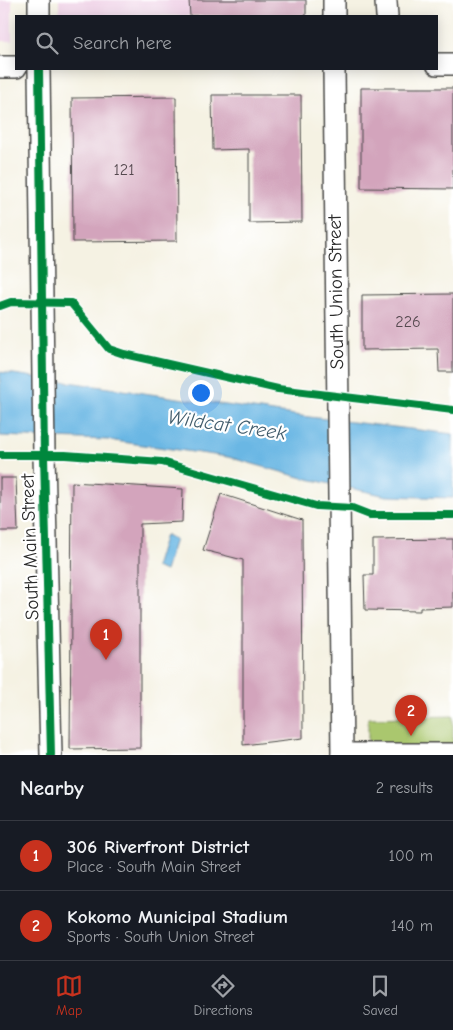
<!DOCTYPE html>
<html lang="en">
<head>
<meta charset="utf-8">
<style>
	body { margin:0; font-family:"Comic Neue",sans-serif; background:#20242c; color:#f1f3f6 }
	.you { position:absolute; left:200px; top:392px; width:18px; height:18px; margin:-12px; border:4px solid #fff; border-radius:50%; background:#1a73e8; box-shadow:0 0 0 8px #1a73e833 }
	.badge { display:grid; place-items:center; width:32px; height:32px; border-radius:50%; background:#c8321e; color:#fff; font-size:16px; font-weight:700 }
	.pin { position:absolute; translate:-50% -41px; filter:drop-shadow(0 1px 2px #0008) }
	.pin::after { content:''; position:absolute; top:26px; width:18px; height:15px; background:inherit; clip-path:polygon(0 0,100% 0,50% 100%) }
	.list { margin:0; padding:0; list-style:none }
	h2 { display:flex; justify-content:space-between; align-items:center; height:65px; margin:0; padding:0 20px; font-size:21px }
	h2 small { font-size:16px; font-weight:400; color:#9ea1a6 }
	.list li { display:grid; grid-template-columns:32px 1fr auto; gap:15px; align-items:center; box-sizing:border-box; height:70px; padding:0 20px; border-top:1px solid #363941 }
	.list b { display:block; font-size:19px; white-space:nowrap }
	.list p { margin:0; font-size:16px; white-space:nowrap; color:#9ea1a6 }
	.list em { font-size:16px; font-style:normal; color:#9ea1a6 }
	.icon { flex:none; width:28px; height:28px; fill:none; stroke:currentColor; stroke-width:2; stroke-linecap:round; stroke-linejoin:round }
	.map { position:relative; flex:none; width:453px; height:755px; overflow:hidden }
	.search { position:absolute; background:#171b24; box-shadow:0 2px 12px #0003; left:15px; right:15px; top:15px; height:55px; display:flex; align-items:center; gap:12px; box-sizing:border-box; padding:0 18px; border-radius:0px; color:#9ea1a6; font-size:19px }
	.sheet { height:205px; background:#171b24 }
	nav { display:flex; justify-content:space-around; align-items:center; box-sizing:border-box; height:70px; border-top:1px solid #363941; background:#171b24; font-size:14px; color:#9ea1a6 }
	nav a { display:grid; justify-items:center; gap:2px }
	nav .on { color:#c8321e }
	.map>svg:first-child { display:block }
</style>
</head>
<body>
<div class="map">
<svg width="453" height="755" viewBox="0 0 453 755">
	<rect width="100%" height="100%" fill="#fff"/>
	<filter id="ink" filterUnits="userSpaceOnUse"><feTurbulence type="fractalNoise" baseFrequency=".02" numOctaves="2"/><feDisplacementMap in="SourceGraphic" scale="10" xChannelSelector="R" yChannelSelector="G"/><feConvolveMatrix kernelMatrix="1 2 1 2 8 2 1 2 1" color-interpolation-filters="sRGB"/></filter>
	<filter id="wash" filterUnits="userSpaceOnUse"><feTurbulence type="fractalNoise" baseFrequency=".0096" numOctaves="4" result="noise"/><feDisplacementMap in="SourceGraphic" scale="20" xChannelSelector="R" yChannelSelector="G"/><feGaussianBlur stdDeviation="1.12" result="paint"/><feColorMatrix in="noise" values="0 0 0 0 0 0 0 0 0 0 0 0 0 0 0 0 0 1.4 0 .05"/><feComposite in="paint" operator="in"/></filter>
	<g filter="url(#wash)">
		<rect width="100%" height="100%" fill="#f5f2e3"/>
		<g fill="#efd0e6">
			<rect x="0" y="0" width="12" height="41"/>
			<rect x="59" y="0" width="247" height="16"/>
		</g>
		<path fill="#aac76e" stroke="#6a794c" d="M453,716V755H368V718Z"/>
		<g fill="#6ab7e4" stroke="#4a7188">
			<path d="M0,372L301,416L453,434V498L387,496L303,478L228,457L108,440L0,436Z"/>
			<path d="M165,535L175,539L165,571L155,567Z"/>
		</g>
		<g id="blocks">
			<g fill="#d3a4bc">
				<path d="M189,0H306V16H190Z"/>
				<path d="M361,88H453V189L361,188Z"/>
				<path d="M212,95H301L302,222L249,223V149L213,150Z"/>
				<path d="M176,97L177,241L73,242L72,98Z"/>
				<path d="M453,294V372H439L438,349L362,350V295Z"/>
				<path d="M0,478H16L18,531H0Z"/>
				<path d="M72,482L183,489L182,522L140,524V748L70,749Z"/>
				<path d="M221,494L302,520L303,738L243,745V560L203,550Z"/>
				<path d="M453,539V607L420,608V611L365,610L364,575H373V540Z"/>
			</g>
		</g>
	</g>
	<g filter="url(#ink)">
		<use href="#blocks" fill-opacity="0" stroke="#494947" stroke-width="1"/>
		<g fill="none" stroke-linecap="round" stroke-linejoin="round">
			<g stroke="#494947" stroke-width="24">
				<g id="minor">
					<path d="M39,0V16"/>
					<path d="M334,0V16"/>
					<path d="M386,2L387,16"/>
					<path d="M437,64H453"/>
					<path d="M0,67H16"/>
					<path d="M39,69L44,455L51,755"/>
					<path d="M334,69L342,755"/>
					<path d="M342,754H453"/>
				</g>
			</g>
			<use href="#minor" stroke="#fff" stroke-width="21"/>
			<g stroke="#fff" stroke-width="11">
				<g id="cycleway">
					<path d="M39,69L44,455L51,755"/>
					<path d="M0,306L11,302L71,303L109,349L124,354L278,389L453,410"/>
					<path d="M0,455H65L162,462L316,506L352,508L370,515H453"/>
				</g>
			</g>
			<use href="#cycleway" stroke="#00873e" stroke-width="8"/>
		</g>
	</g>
	<g text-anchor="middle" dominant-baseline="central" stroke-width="4.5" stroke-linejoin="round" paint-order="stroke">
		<g font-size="16" fill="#55494f">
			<text x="124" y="170">121</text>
			<text x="408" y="322">226</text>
		</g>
		<g font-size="19" fill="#2b2b2b" stroke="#fff">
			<text transform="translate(336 292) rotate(-91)">South Union Street</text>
			<text transform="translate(30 547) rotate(-92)">South Main Street</text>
		</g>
		<g font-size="20" font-style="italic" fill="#415c6c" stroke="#fff">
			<text transform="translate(227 425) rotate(8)">Wildcat Creek</text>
		</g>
	</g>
</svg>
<div class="you"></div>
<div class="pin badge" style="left:106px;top:660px">1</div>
<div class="pin badge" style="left:411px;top:736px">2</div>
<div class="search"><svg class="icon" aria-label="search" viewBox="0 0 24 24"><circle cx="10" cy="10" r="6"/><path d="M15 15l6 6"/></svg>Search here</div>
</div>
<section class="sheet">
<h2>Nearby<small>2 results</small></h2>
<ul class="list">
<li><span class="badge">1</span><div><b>306 Riverfront District</b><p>Place · South Main Street</p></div><em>100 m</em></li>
<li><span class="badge">2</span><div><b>Kokomo Municipal Stadium</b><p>Sports · South Union Street</p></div><em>140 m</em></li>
</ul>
</section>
<nav>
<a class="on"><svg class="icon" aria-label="map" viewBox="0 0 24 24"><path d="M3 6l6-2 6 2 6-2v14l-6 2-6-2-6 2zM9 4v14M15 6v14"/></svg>Map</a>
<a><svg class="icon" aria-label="directions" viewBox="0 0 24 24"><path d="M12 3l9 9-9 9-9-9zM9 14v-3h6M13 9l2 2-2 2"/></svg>Directions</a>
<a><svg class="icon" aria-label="saved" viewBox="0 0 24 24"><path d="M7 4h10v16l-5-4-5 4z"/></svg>Saved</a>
</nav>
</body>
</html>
